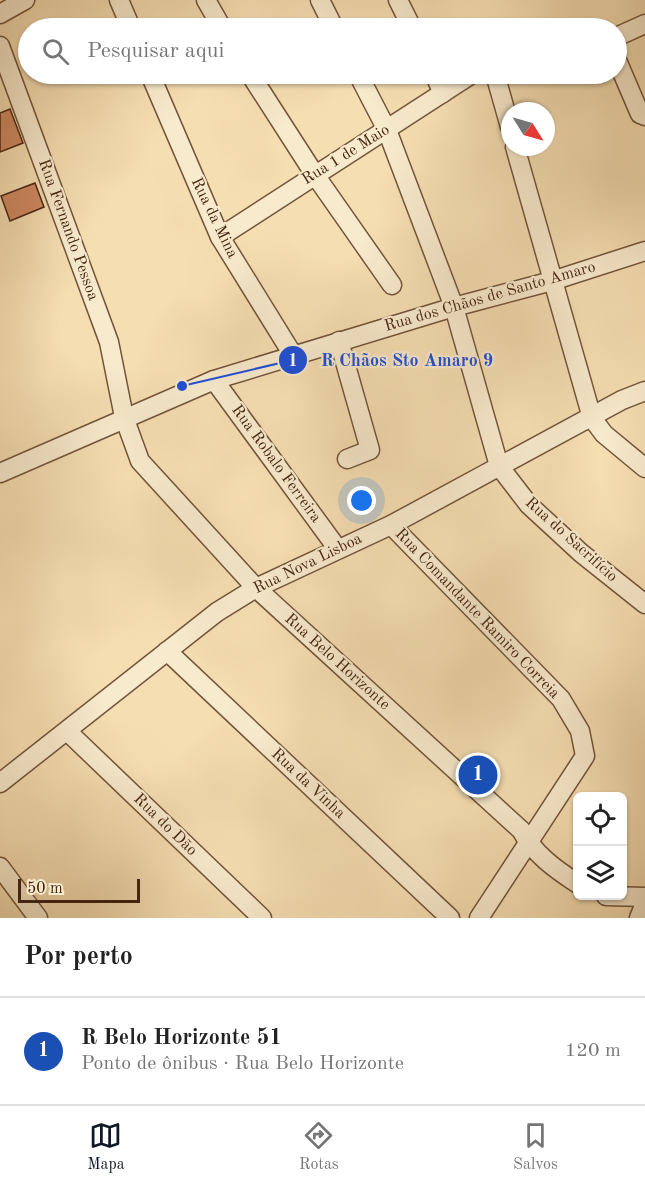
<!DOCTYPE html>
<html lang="pt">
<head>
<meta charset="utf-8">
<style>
	body { margin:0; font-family:"Old Standard TT",serif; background:#f2f2f2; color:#222 }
	.controls { position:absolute; right:18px; bottom:18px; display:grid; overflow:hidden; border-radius:9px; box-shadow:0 2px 4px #0004 }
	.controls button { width:54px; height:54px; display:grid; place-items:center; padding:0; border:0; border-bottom:2px solid #e0e0e0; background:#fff; color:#222; font:30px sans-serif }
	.compass { position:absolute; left:501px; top:102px; width:54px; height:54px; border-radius:50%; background:#fff; box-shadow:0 2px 4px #0004; rotate:127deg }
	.scale { position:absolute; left:18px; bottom:15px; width:122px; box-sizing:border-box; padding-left:6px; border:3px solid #462612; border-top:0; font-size:16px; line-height:21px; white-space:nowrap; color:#462612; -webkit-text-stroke:4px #f8eacd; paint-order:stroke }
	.you { position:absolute; left:362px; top:501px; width:21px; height:21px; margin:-15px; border:4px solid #fff; border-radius:50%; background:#1a73e8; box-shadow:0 0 0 9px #1a73e833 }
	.badge { display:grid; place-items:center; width:39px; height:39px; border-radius:50%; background:#111827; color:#fff; font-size:20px; font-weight:700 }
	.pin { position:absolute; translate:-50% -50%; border:3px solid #fff; box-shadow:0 2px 6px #0006 }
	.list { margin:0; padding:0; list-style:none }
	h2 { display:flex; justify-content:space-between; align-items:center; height:78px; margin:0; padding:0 24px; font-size:26px }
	h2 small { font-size:20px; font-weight:400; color:#767676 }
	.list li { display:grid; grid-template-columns:39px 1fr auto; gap:18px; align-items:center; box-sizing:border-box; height:108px; padding:0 24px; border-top:2px solid #e0e0e0 }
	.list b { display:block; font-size:22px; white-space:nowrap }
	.list p { margin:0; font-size:20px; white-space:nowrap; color:#767676 }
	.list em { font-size:20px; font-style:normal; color:#767676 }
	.icon { flex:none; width:33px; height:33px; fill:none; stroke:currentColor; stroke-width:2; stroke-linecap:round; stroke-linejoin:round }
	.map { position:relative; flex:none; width:645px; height:918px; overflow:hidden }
	.search { position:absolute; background:#fff; box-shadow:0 2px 4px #0004; left:18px; right:18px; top:18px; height:66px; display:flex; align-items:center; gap:15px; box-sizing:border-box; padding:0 21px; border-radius:33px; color:#767676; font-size:22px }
	.sheet { height:186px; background:#fff }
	nav { display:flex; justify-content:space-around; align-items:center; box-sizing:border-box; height:84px; border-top:2px solid #e0e0e0; background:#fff; font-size:16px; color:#767676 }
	nav a { display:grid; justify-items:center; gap:3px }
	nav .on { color:#111827 }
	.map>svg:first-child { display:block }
</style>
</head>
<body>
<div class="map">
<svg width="645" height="918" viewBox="0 0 645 918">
	<rect width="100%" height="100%" fill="#f5deb2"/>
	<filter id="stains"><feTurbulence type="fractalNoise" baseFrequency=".00333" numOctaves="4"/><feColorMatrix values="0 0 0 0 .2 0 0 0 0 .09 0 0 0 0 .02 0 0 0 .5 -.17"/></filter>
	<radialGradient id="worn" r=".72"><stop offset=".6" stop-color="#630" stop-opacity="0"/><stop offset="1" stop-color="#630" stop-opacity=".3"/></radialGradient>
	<g fill="#ce8963" stroke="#462612" stroke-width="1.5">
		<path d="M10,109L23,143L0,152V113Z"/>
		<path d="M35,183L44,207L10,221L1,196Z"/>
	</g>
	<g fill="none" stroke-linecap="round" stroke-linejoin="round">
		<g stroke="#72543a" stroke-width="21">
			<g id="minor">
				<path d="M119,0L131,28"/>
				<path d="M206,0L222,28"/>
				<path d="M320,0L334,28"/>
				<path d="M398,0L412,28"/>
				<path d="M0,14L25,0"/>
				<path d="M616,37L645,24"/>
				<path d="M0,46L109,342L124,417L140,461L256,588L521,830C534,854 555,869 578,884"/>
				<path d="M616,58L640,114L645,116"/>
				<path d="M150,74L220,237L293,355"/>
				<path d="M250,74L315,175L392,285"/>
				<path d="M358,74L387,130L454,307L499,466L529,505L581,553L645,604"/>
				<path d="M434,74L443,93"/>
				<path d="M495,74L510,127"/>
				<path d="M515,147L592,418L604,434L645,468"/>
				<path d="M220,237L472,74"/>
				<path d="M339,341L370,450L347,459"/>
				<path d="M214,380L337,548"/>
				<path d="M0,473L214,380L454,307L552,281L645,251"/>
				<path d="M391,525L561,699L580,731L585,756L479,918"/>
				<path d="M167,651L450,918"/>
				<path d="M67,731L262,918"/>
				<path d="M0,783L217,612L256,588L391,525L622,400L645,391"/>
				<path d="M0,867L38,918"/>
				<path d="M606,896L645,897"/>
				<path d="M639,918L645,903"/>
			</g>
		</g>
		<use href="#minor" stroke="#f8eacd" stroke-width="18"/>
	</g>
	<g text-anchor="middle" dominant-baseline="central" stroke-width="4.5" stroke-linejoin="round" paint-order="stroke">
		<g font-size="16" fill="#462612" stroke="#f8eacd">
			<text transform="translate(346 155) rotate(-32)">Rua 1 de Maio</text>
			<text transform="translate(214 218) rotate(64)">Rua da Mina</text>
			<text transform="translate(68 230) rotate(70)">Rua Fernando Pessoa</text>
			<text transform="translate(490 297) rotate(-16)">Rua dos Chãos de Santo Amaro</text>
			<text transform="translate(276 464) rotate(54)">Rua Robalo Ferreira</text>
			<text transform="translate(571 540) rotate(42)">Rua do Sacrifício</text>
			<text transform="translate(308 564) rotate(-26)">Rua Nova Lisboa</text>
			<text transform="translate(477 614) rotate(46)">Rua Comandante Ramiro Correia</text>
			<text transform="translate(337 662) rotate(42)">Rua Belo Horizonte</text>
			<text transform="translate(308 784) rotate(43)">Rua da Vinha</text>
			<text transform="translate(165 825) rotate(44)">Rua do Dão</text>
		</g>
	</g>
	<path fill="none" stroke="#1d4ed8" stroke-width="2" d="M182 386L293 360"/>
	<g fill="#1d4ed8" stroke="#f8eacd" stroke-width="2">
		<circle cx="182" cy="386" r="6"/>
		<circle cx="293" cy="360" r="15"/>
	</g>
	<g font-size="18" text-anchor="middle" font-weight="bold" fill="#fff">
		<text x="293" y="366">1</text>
	</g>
	<g font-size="18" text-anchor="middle" font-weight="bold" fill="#1d4ed8" stroke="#f8eacd" stroke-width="4.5" stroke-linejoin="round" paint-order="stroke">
		<text x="407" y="366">R Chãos Sto Amaro 9</text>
	</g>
	<rect width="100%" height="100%" filter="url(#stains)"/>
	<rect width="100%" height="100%" fill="url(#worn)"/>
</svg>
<div class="controls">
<button><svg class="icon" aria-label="locate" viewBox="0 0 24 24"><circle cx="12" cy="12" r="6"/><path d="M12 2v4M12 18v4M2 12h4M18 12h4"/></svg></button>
<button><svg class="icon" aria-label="layers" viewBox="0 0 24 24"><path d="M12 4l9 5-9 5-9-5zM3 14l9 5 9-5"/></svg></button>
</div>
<svg class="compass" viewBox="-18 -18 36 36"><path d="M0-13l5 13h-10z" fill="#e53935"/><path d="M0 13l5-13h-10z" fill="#767676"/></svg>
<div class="scale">50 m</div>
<div class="you"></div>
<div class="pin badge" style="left:478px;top:775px;background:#1a4fb4">1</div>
<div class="search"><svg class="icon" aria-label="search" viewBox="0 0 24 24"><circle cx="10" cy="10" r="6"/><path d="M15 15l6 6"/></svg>Pesquisar aqui</div>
</div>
<section class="sheet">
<h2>Por perto<small></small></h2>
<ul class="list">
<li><span class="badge" style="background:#1a4fb4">1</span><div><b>R Belo Horizonte 51</b><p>Ponto de ônibus · Rua Belo Horizonte</p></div><em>120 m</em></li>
</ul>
</section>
<nav>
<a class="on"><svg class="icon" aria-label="map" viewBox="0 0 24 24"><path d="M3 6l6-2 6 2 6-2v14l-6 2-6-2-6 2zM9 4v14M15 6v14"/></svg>Mapa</a>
<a><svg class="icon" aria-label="directions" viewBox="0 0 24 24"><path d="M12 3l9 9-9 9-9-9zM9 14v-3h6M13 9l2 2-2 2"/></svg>Rotas</a>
<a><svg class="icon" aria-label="saved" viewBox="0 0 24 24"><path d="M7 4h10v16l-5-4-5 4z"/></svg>Salvos</a>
</nav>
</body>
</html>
